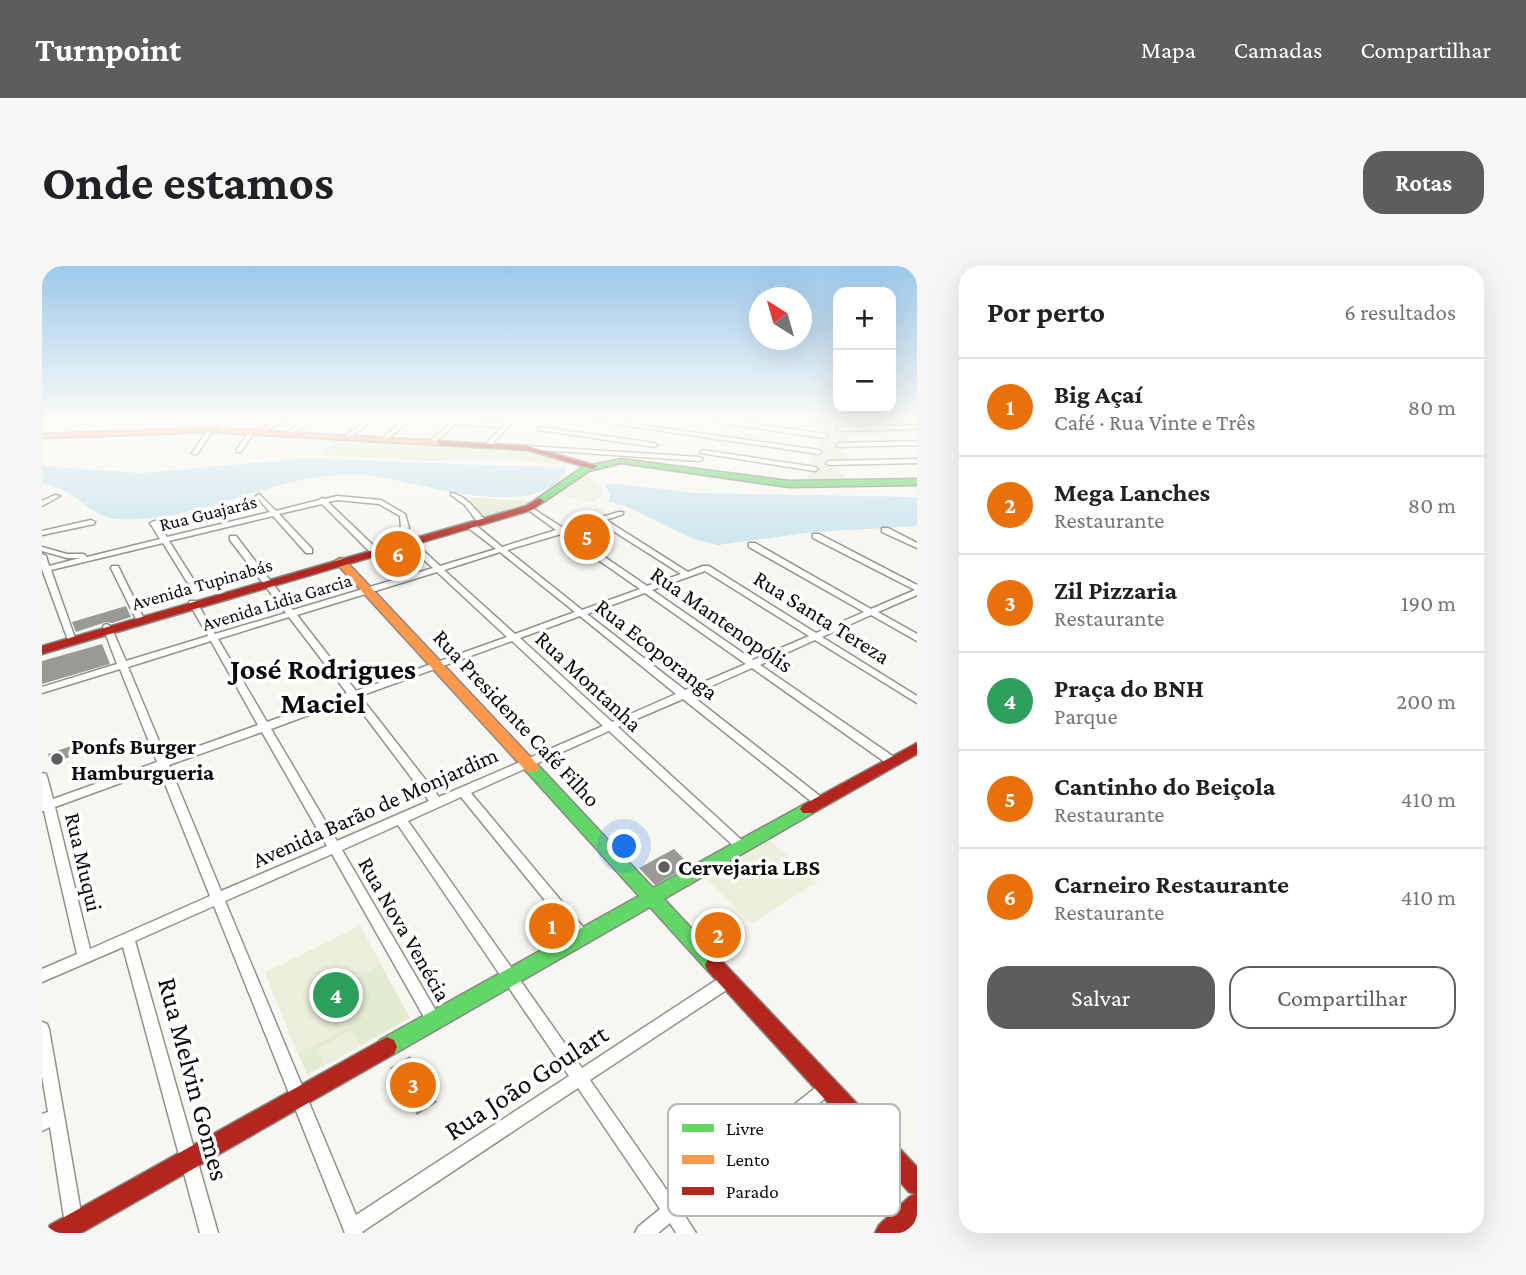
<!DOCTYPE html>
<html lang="pt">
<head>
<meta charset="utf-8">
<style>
	body { margin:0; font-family:"Crimson Pro",serif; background:#f6f6f6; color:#202124 }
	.controls { position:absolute; right:21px; top:21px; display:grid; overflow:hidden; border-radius:14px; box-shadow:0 7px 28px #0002 }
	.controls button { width:63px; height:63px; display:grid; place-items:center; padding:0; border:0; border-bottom:2px solid #e0e0e0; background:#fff; color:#202124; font:35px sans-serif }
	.compass { position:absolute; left:707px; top:21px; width:63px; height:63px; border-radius:50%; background:#fff; box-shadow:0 7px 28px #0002; rotate:323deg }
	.you { position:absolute; left:583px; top:581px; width:24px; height:24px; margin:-18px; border:5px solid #fff; border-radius:50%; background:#1a73e8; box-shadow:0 0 0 10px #1a73e833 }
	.badge { display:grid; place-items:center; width:46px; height:46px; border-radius:50%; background:#5e5d5b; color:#fff; font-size:23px; font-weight:700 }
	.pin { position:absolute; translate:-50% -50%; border:4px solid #fff; box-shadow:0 2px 7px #0006 }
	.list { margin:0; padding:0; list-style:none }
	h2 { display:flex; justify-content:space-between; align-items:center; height:91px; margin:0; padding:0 28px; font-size:30px }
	h2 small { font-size:23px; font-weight:400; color:#757577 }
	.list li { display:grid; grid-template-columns:46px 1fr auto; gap:21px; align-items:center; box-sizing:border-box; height:98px; padding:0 28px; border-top:2px solid #e0e0e0 }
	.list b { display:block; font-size:26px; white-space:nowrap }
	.list p { margin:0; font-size:23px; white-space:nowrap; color:#757577 }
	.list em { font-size:23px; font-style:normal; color:#757577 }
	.actions { display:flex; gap:14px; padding:21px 28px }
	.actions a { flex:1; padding:16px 0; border:2px solid #5e5d5b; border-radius:21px; text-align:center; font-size:24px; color:#5e5d5b }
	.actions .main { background:#5e5d5b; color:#fff }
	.map { position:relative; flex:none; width:875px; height:967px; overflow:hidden; border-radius:21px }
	header { display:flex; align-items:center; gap:42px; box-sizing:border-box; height:98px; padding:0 35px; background:#5e5d5b; color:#fff }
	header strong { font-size:33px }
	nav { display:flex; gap:38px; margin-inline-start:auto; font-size:24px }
	.intro { display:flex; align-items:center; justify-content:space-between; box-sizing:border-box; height:168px; padding:0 42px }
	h1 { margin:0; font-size:49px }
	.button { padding:18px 32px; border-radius:21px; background:#5e5d5b; color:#fff; font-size:24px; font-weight:700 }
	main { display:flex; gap:42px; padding:0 42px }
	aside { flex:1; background:#fff; border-radius:21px; box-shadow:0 7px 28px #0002 }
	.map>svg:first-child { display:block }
</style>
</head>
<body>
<header>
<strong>Turnpoint</strong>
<nav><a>Mapa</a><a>Camadas</a><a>Compartilhar</a></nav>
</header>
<div class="intro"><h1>Onde estamos</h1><a class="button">Rotas</a></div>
<main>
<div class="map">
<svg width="875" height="967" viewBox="0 0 875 967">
	<rect width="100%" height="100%" fill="#f8f6f0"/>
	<g fill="#e3ebd2">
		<path d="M782,152H822L835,163L797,164L814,180L798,181L815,199H791L805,215H764L781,164L773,162L775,156L780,158Z"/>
		<path d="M296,172L486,184L537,199L456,194L382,195L278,189Z"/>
		<path d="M420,231L493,235L442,253Z"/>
		<path d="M318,660L368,752L265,809L223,707Z"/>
	</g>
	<g fill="#ecefdc">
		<path d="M541,208L560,219L559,231L553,236L537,235L517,227Z"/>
		<path d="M727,574L775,616L709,658L663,612Z"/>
		<path d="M318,660L339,699L291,724L308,760L256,788L223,707Z"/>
		<path d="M310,764L318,779L282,799L275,783Z"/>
	</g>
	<g fill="#cae5ee">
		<path d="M264,192L522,202L525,204C494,260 370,213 322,209C236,203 161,258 76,253C45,251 36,222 0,218V200L100,207Z"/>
		<path d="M569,217L654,227L875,231V260L773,266L676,279L652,273L585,241L567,235L568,228L563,220Z"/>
	</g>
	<g fill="#9b9996">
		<path d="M84,340L89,351L70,357L64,356L34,366L30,356Z"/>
		<path d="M60,378L68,398L0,418V395Z"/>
		<path d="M32,479L35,488L9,498L6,488Z"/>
		<path d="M632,583L648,599L613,619L597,602Z"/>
		<path d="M368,790L395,836L375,849L348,802Z"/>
	</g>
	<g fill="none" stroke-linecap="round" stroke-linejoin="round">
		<g stroke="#92918e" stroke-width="3">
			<g id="street">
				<path d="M6,152H15L0,157V153Z"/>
				<path d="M185,152H191L180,165H176L175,164Z"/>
				<path d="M239,152H246L222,167L217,166Z"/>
				<path d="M267,152H274L249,168L244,167Z"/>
				<path d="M328,152H334L307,172H303V170Z"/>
				<path d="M365,152H371L344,174H340V172Z"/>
				<path d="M414,152H420L417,155L463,158L469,152H475L448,180L443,179L460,161L414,158L393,176H389V174Z"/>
				<path d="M533,152H547L777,184L780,186L777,188Z"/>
				<path d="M753,152H767L782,155L779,157Z"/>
				<path d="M674,153L783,168L786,170L783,172L672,156V154Z"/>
				<path d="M875,159V163L797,165L794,163L797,161Z"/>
				<path d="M499,161L612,177L615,179L612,181L497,164V162Z"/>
				<path d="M166,163L171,164L155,188H151L150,187Z"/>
				<path d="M208,164L213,165L199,186H195L194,185Z"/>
				<path d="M875,175V179L797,181L794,179L797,177Z"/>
				<path d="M485,180L658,191L661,193L658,195L483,183V181Z"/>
				<path d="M661,184L773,201L776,203L773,205L659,187L658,186Z"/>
				<path d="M875,193V197L787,199L784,197L787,195Z"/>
				<path d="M409,227C423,229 433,243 443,254V258H437L423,239L409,229Z"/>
				<path d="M217,228L234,245L277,234L280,232L283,233L295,230L339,234L363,248L367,262L348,286H342V282L359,262L358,250L337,238L295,234L286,236L337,285V289H331L280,238L237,248L270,283V287H264L231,250L127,275L153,316L149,318L145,316L121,277L9,304L34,375L30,378L27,377L0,303V288L4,290L7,300L38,292H25L0,285V281L25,288H42L45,291L118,273L108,257L112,255H115L125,271L228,246L214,230Z"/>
				<path d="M13,229L18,230L0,240V235Z"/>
				<path d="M487,240L521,262L577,246H581V248L564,254L646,306L661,300H667L774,367L822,346L707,281V277H713L829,343L873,324L771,272V268H777L875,319V329L836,346L875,368V375L829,349L780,371L875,430V437L773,374L718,399L855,493L856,496L855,499H847L710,402L649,429L783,534L785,537L783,540H775L641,433L576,461L704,578L706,581L704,584L700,586L696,584L567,465L429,527L546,667L548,671L546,675L541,677L536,675L419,531L366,555L540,802L682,709L687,708L692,709L694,714L692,719L548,814L631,933L781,816L786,813L791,816L794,821L791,826L641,947L654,967H634L628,957L616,967H593L596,961L618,943L536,822L320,966L321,967H303L172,640L93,675L176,967H158L81,681L0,716V703L35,688L2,545H0V507L4,508L5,511L11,533L115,496L78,403L0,427V421L75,398L61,361L62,359L65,358L69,361L84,395L166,370L147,337L148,335H154L173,368L244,347L188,274V270H194L251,344L391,302L365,279V275H371L398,300L454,283L425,261V257H431L460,281L514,264L485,243V241ZM557,256L639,308L605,320L526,266ZM519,268L598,323L540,344L465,284ZM458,286L533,346L473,368L402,304ZM663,305L767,370L711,394L610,324ZM395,306L465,371L314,425L255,349ZM603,327L704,398L643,424L545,348ZM538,350L634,428L570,456L478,372ZM247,351L305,427L225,456L176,373ZM169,375L216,459L124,492L86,401ZM470,375L561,460L397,531L318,430ZM310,433L387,535L295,575L229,463ZM220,466L285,580L179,625L127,499ZM117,503L168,630L48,683L13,541ZM356,559L527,810L314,949L183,635L290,588L387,760L392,762L397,760L399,755L397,750L300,584Z"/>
				<path d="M49,254L53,256L52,258L0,269V265Z"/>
				<path d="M840,262H846L875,277V282L840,266Z"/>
				<path d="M70,300H76L77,302L103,355L102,357L99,358L95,355L69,302Z"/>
				<path d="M0,756L5,758L7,763L41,958L38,964L32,967L26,964L23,958L8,861L0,865V848L6,846L0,810Z"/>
			</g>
		</g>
		<g stroke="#888785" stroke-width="3">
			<g id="fast">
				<path d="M579,193L747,215L875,213V219L747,221L579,197L547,205L500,237L492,235L541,201Z"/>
				<path d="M490,497L495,498L611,622L761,539H771L774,543L771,547L622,633L678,693L681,699L678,705L672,707L666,705L608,641L352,788L345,791L338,788L335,781L338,774L597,630L485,506L483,502L485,498Z"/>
			</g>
		</g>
		<g stroke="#888785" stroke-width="3">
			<g id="slow">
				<path d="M168,162L399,175L403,177L399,179L168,166L0,172V168Z"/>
				<path d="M298,292L302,293L495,498L497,502L495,506H485L294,297L293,295Z"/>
			</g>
		</g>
		<g stroke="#888785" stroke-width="3">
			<g id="jam">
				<path d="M396,175L485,180L555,200L551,203L485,184L399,179L395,177Z"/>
				<path d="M497,232L502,235L490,244L0,388V380L484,240Z"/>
				<path d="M875,477V488L771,547H761L758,543L761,539Z"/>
				<path d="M672,691L678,693L875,901V955L862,967H833L837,959L867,931L873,928L867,926L666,705L663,699L666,693Z"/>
				<path d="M345,771L352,774L355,781L352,788L39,967H4L8,959Z"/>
			</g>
		</g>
		<use href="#street" fill="#fefefd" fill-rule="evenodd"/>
		<use href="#fast" fill="#63d668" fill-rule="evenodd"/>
		<use href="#slow" fill="#ff974d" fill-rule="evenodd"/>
		<use href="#jam" fill="#b3261e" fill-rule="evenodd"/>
	</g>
	<linearGradient id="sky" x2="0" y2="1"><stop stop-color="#9cc8ea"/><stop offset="0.53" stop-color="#fcfbf8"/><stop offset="1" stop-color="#fcfbf8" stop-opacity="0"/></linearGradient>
	<rect width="875" height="287" fill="url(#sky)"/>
	<g fill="#5e5d5b" stroke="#fff" stroke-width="2.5">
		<circle cx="15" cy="493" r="7"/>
		<circle cx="622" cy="601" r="7"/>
	</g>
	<g text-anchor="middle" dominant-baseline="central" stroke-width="7" stroke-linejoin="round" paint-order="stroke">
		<g font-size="19" fill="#0b0b0b" stroke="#fff">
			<text transform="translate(166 247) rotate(-14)">Rua Guajarás</text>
			<text transform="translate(160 318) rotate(-16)">Avenida Tupinabás</text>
			<text transform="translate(235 336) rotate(-17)">Avenida Lidia Garcia</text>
		</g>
		<g font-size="23" fill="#0b0b0b" stroke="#fff">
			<text transform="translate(780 351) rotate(32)">Rua Santa Tereza</text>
			<text transform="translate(680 353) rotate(35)">Rua Mantenopólis</text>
			<text transform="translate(615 383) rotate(38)">Rua Ecoporanga</text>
			<text transform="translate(547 415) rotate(43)">Rua Montanha</text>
			<text transform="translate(475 452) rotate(47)">Rua Presidente Café Filho</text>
			<text transform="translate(333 541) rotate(-24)">Avenida Barão de Monjardim</text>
			<text transform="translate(42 596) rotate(77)">Rua Muqui</text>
			<text transform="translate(363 663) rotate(60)">Rua Nova Venécia</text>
		</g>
		<g font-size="23" font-weight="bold" fill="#0b0b0b" stroke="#fff" text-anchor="start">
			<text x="29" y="480">Ponfs Burger<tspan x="29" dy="26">Hamburgueria</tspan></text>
			<text x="636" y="601">Cervejaria LBS</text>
		</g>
		<g font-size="28" fill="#0b0b0b" stroke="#fff">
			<text transform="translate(152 813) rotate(75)">Rua Melvin Gomes</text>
			<text transform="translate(484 816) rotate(-33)">Rua João Goulart</text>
		</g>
		<g font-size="30" font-weight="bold" fill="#0b0b0b" stroke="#fff">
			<text x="281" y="402">José Rodrigues<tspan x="281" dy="34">Maciel</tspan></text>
		</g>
	</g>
	<rect x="626" y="838" width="232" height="112" rx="10" fill="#fff" stroke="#b6b6b6" stroke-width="2"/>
	<rect x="640" y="858" width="32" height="8" fill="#63d668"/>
	<rect x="640" y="889" width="32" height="9" fill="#ff974d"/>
	<rect x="640" y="921" width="32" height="8" fill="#b3261e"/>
	<g font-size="19" fill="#0b0b0b">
		<text x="684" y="869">Livre</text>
		<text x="684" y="900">Lento</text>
		<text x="684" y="932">Parado</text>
	</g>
</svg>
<div class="controls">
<button>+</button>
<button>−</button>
</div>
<svg class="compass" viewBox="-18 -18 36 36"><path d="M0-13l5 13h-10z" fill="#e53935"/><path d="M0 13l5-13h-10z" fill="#757577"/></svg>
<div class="you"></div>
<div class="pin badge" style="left:510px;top:660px;background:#e8710a">1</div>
<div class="pin badge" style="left:676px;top:669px;background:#e8710a">2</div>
<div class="pin badge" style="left:371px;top:819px;background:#e8710a">3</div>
<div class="pin badge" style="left:294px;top:729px;background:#2e9e5b">4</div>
<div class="pin badge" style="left:545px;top:271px;background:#e8710a">5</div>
<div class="pin badge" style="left:356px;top:288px;background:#e8710a">6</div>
</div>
<aside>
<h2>Por perto<small>6 resultados</small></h2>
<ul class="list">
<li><span class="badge" style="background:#e8710a">1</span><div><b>Big Açaí</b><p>Café · Rua Vinte e Três</p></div><em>80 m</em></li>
<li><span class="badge" style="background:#e8710a">2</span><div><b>Mega Lanches</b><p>Restaurante</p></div><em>80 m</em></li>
<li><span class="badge" style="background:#e8710a">3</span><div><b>Zil Pizzaria</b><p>Restaurante</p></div><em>190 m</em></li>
<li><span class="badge" style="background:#2e9e5b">4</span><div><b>Praça do BNH</b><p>Parque</p></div><em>200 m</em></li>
<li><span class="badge" style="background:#e8710a">5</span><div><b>Cantinho do Beiçola</b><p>Restaurante</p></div><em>410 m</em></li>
<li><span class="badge" style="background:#e8710a">6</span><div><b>Carneiro Restaurante</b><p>Restaurante</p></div><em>410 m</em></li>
</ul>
<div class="actions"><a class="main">Salvar</a><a>Compartilhar</a></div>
</aside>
</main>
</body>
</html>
